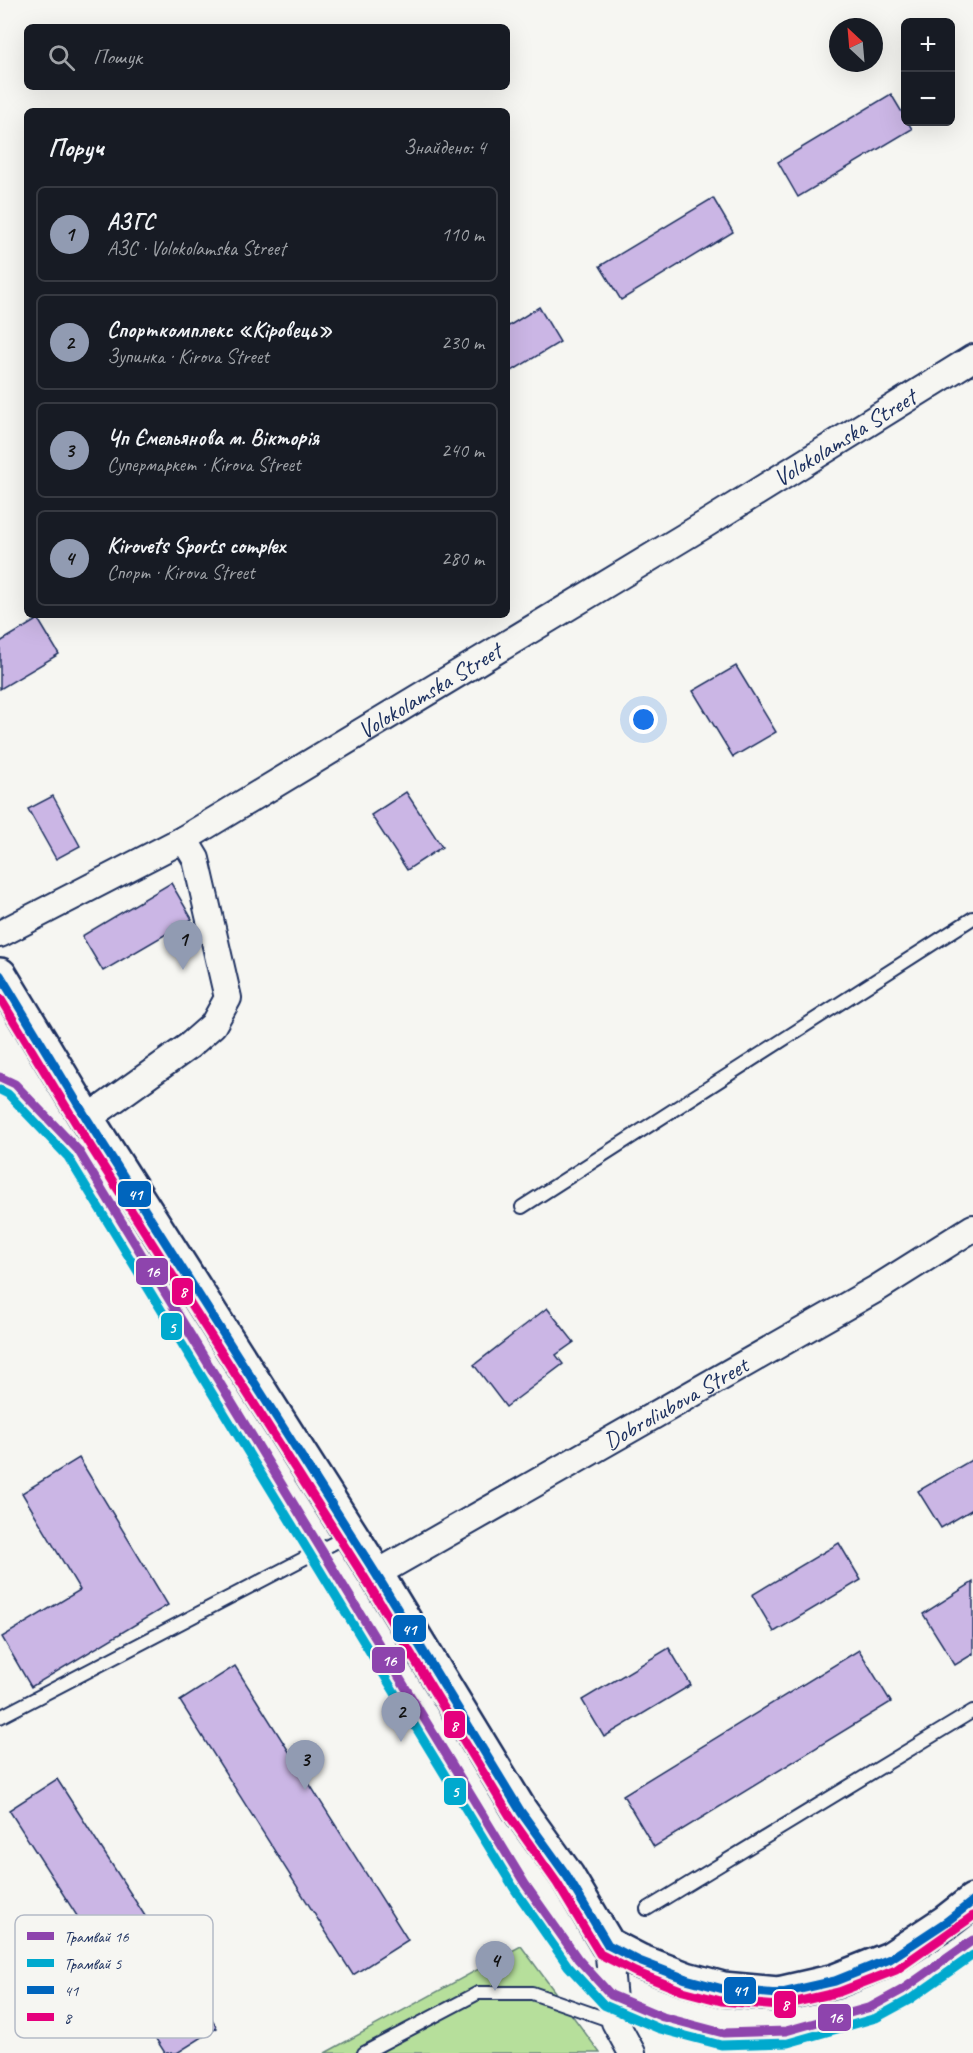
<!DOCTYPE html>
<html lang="uk">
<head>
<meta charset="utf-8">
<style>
	body { margin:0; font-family:Caveat,sans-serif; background:#20242c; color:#f1f3f6 }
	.controls { position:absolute; right:18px; top:18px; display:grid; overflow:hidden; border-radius:9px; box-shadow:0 6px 24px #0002 }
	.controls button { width:54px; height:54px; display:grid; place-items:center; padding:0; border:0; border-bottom:2px solid #363941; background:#171b24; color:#f1f3f6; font:30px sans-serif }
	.compass { position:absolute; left:829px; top:18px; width:54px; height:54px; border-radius:50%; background:#171b24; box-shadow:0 6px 24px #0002; rotate:334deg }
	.you { position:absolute; left:644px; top:720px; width:21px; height:21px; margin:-15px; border:4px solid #fff; border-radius:50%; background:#1a73e8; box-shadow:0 0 0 9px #1a73e833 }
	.badge { display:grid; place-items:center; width:39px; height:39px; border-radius:50%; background:#919bb2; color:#111; font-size:20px; font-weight:700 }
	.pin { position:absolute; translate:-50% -50px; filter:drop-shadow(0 2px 3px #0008) }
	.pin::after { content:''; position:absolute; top:32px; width:21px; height:18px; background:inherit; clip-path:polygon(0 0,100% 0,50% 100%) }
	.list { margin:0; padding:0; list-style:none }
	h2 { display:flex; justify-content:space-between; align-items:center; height:78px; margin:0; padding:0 24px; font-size:26px }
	h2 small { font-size:20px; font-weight:400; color:#9ea1a6 }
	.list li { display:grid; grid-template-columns:39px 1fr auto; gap:18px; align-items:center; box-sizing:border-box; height:96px; margin:0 12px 12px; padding:0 12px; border:2px solid #363941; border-radius:9px }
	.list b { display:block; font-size:22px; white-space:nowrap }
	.list p { margin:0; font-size:20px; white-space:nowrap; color:#9ea1a6 }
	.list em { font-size:20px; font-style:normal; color:#9ea1a6 }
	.icon { flex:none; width:33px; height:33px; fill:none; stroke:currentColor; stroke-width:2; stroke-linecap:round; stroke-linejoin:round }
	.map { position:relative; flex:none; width:973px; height:2053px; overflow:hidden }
	.search { position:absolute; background:#171b24; box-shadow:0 6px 24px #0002; left:24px; top:24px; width:486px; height:66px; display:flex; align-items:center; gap:15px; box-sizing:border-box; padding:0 21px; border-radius:9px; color:#9ea1a6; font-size:22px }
	.panel { position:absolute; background:#171b24; box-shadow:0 6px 24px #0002; left:24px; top:108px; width:486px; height:510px; border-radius:9px }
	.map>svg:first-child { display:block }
</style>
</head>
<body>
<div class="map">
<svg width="973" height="2053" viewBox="0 0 973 2053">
	<rect width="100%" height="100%" fill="#f6f6f2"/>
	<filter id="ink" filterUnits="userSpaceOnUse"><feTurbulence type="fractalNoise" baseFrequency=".0167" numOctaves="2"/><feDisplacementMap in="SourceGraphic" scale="12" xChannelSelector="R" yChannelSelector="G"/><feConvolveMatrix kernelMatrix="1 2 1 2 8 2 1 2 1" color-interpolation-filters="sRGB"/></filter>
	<g filter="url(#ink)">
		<path fill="#b6df9b" stroke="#68877c" stroke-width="1.5" d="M521,1946L600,2053H325Z"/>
		<g fill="#cbb6e5" stroke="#1b2f5e" stroke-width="1.5">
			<path d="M891,94L912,129L798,197L778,162Z"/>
			<path d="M713,198L733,232L621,300L600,266Z"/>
			<path d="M539,307L560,342L507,374V327Z"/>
			<path d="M38,619L59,654L0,689V642Z"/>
			<path d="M736,666L776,732L733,757L693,691Z"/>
			<path d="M406,792L442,847L407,870L371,815Z"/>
			<path d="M53,796L80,846L56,859L28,809Z"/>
			<path d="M171,883L192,919L103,971L82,936Z"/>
			<path d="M547,1308L574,1342L556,1355L563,1364L506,1407L474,1365Z"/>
			<path d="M79,1458L168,1605L31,1687L2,1637L80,1590L22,1493Z"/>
			<path d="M973,1459V1509L941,1528L918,1491Z"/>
			<path d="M839,1543L861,1580L774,1632L752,1595Z"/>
			<path d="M973,1582V1654L955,1665L923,1614Z"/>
			<path d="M669,1648L691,1685L604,1737L582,1700Z"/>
			<path d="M859,1650L891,1702L654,1847L623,1795Z"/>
			<path d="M235,1666L408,1940L353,1975L180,1701Z"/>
			<path d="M57,1779L217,2028L177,2053H165L9,1810Z"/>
		</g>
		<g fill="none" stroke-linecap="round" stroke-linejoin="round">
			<g stroke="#1b2f5e" stroke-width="16">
				<g id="lane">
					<path d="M522,1207L973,918"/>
					<path d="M0,1717L349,1535"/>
					<path d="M647,1909L973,1711"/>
					<path d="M364,2053L478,1993H532L615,2022"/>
				</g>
			</g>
			<g stroke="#1b2f5e" stroke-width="30">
				<g id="street">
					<path id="s1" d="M0,934L184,839L704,525L973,358"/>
					<path d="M87,1119L189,1046L213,1025L228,998L196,859L184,839"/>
					<path id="s2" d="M376,1574L876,1289L973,1228"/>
					<path d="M608,1945L615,2022L632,2053"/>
				</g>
			</g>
			<g stroke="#1b2f5e" stroke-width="38">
				<path id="secondary" d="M0,975L87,1119L376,1574L521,1812L567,1876L608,1945L639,1961L686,1979L723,1989L778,1994L835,1981L890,1959L946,1922L973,1901"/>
			</g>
			<use href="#lane" stroke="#f6f6f2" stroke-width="12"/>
			<use href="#street" stroke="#f6f6f2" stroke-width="26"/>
			<use href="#secondary" stroke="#f6f6f2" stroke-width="33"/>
			<g stroke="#f6f6f2" stroke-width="14">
				<path id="bus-1" d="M0,975L87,1119L376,1574L521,1812L567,1876L608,1945L639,1961L686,1979L723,1989L778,1994L835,1981L890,1959L946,1922L973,1901"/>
			</g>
			<g stroke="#f6f6f2" stroke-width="14">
				<path id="bus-2" d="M0,998L77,1125L366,1580L511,1818L557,1883L600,1954L635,1972L683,1991L721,2001L779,2006L839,1992L896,1970L973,1916"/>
			</g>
			<use href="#bus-1" stroke="#0065bd" stroke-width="9"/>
			<use href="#bus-2" stroke="#e5007d" stroke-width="9"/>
			<g stroke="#f6f6f2" stroke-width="14">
				<path id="tram-1" d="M0,1077L15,1084L78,1150L525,1884L578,1959L611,1995L663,2017L723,2033L786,2031L871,2007L902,1990L973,1940"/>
			</g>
			<g stroke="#f6f6f2" stroke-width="14">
				<path id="tram-2" d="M0,1090L8,1094L68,1157L515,1890L568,1966L604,2005L660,2029L721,2045L788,2043L876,2018L909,2000L973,1955"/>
			</g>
			<use href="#tram-1" stroke="#8e44ad" stroke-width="9"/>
			<use href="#tram-2" stroke="#00a9ce" stroke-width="9"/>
		</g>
	</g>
	<g text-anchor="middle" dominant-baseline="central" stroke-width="4.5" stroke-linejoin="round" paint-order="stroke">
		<g font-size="24" fill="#1b2f5e" stroke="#f6f6f2">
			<text stroke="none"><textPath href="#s1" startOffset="980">Volokolamska Street</textPath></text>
			<text stroke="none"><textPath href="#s1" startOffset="494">Volokolamska Street</textPath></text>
			<text stroke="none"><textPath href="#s2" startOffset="345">Dobroliubova Street</textPath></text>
		</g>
	</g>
	<rect x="15" y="1915" width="198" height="123" rx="9" fill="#f6f6f2" stroke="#b4bac6" stroke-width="1.5"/>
	<rect x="27" y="1932" width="27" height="8" fill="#8e44ad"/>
	<rect x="27" y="1959" width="27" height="8" fill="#00a9ce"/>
	<rect x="27" y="1986" width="27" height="8" fill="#0065bd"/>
	<rect x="27" y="2013" width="27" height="8" fill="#e5007d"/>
	<g font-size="16" fill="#1b2f5e">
		<text x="64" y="1942">Трамвай 16</text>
		<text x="64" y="1969">Трамвай 5</text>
		<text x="64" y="1996">41</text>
		<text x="64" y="2023">8</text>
	</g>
	<g stroke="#f6f6f2" stroke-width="2">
		<rect x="117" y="1180" width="35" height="28" rx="6" fill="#0065bd"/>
		<rect x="135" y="1257" width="34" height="29" rx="6" fill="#8e44ad"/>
		<rect x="171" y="1277" width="23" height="29" rx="6" fill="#e5007d"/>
		<rect x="160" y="1312" width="23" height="29" rx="6" fill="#00a9ce"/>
		<rect x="392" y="1614" width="35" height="29" rx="6" fill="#0065bd"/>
		<rect x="371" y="1646" width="35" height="28" rx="6" fill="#8e44ad"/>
		<rect x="443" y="1710" width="23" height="29" rx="6" fill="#e5007d"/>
		<rect x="443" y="1777" width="24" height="29" rx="6" fill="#00a9ce"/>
		<rect x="723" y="1976" width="34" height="29" rx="6" fill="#0065bd"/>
		<rect x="773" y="1990" width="24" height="29" rx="6" fill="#e5007d"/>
		<rect x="817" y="2003" width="35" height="29" rx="6" fill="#8e44ad"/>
	</g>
	<g font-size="16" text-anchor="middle" font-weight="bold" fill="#fff">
		<text x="135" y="1200">41</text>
		<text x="152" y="1277">16</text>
		<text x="183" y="1297">8</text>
		<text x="172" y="1333">5</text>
		<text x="409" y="1635">41</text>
		<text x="389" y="1666">16</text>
		<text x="454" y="1731">8</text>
		<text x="455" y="1797">5</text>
		<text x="740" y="1996">41</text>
		<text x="785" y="2010">8</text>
		<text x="835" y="2023">16</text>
	</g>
</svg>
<div class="controls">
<button>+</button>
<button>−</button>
</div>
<svg class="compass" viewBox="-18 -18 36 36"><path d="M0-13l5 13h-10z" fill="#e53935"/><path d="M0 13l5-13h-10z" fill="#9ea1a6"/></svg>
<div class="you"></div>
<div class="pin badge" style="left:183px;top:970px">1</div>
<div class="pin badge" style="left:401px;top:1742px">2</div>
<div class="pin badge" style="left:305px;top:1790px">3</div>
<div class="pin badge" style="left:495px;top:1991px">4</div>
<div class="search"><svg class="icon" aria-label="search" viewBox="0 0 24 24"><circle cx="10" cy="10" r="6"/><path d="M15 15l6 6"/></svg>Пошук</div>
<section class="panel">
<h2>Поруч<small>Знайдено: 4</small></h2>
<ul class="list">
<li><span class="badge">1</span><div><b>АЗГС</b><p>АЗС · Volokolamska Street</p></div><em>110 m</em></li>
<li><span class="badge">2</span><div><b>Спорткомплекс «Кіровець»</b><p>Зупинка · Kirova Street</p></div><em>230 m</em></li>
<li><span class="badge">3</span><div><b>Чп Ємельянова м. Вікторія</b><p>Супермаркет · Kirova Street</p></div><em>240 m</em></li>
<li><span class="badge">4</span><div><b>Kirovets Sports complex</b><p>Спорт · Kirova Street</p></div><em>280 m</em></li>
</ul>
</section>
</div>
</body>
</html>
